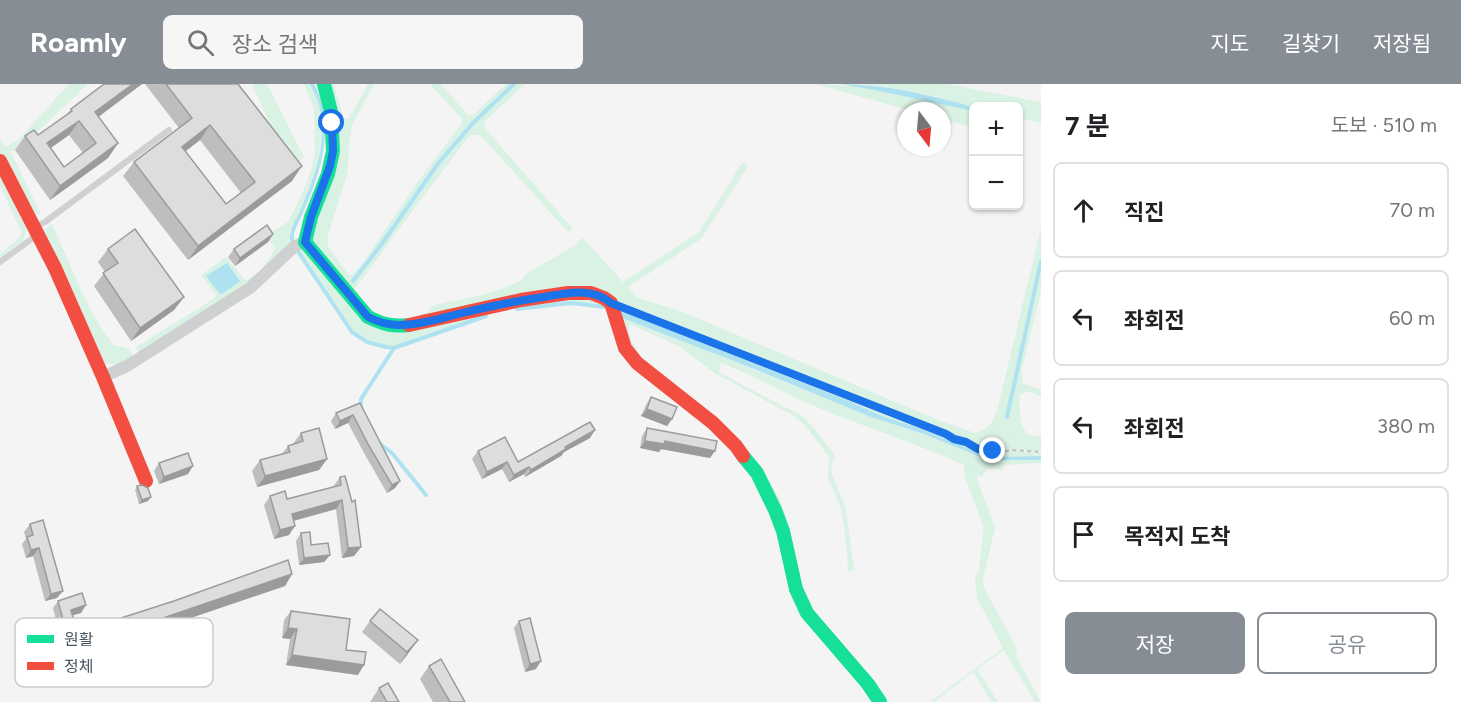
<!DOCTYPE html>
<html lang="ko">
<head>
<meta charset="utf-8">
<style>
	body { margin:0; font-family:Figtree,"Noto Sans KR",sans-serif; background:#f6f6f6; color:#202124 }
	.controls { position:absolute; right:18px; top:18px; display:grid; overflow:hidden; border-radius:9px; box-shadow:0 2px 4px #0004 }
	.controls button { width:54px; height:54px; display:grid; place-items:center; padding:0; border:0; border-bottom:2px solid #e0e0e0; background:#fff; color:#202124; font:30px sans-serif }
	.compass { position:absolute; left:897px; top:18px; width:54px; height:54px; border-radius:50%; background:#fff; box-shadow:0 2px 4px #0004; rotate:164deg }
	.stop { position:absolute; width:18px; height:18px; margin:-14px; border:4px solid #1a73e8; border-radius:50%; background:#fff }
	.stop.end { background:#1a73e8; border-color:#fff; box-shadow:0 2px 6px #0008 }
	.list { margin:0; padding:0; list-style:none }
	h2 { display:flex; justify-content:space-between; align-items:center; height:78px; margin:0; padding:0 24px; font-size:26px }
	h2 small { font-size:20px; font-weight:400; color:#757577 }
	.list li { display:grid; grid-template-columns:39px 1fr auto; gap:18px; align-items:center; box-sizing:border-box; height:96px; margin:0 12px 12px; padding:0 12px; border:2px solid #e0e0e0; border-radius:9px }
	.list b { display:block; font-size:22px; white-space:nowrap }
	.list em { font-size:20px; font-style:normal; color:#757577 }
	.actions { display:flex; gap:12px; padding:18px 24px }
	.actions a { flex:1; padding:14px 0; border:2px solid #868d94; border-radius:9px; text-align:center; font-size:21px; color:#868d94 }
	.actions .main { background:#868d94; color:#fff }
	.icon { flex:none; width:33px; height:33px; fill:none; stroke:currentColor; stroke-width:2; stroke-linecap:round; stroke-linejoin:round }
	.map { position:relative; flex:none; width:1041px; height:618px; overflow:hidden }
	header { display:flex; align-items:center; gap:36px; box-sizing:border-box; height:84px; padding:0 30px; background:#868d94; color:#fff }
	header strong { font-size:28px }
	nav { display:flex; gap:33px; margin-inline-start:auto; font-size:21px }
	.search { width:420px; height:54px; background:#f6f6f6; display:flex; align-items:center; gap:15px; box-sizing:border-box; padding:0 21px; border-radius:9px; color:#757577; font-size:22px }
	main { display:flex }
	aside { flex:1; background:#fff }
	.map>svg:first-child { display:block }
</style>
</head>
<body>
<header>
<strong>Roamly</strong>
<div class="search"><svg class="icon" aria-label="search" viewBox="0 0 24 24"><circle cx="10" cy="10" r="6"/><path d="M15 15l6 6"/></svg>장소 검색</div>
<nav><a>지도</a><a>길찾기</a><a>저장됨</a></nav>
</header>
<main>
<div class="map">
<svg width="1041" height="618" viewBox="0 0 1041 618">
	<rect width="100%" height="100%" fill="#f4f4f4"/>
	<g fill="#d9f2e3">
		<path d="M69,0H88L29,56L11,68L41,131L33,129L30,127L0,68V56L6,63L20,54Z"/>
		<path d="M252,0H267L304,73L294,83L282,67Z"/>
		<path d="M304,0H310C333,41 319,80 302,120C297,134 290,145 291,160L258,192L139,269L136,263L204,221L217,212L201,191L226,173L246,197L261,186L275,165L266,152L289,137L306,101L313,79L315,66L314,25Z"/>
		<path d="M326,0H334L343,34L346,35L349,34L368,0H374L352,41L349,61L348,87L327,155L328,162L349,191H352L364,177L417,99L462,39V35L430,0H441L469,32L474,30L506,0H513L473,38L437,80L381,160L353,197L354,198L382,161L427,96L450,67L474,39L515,0H525L486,36L484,41L485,44L572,144L571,147L568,148L480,51H470L413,126L354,206C380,240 391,242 430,227L431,222C462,214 495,211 523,195L524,191L574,162L583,154L623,198L699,148L742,79H747V84L701,155L628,203L638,214L683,228L938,336L975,349C990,346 994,336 998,323L1041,144V174L1033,204L1006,332H1008L1041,181V207L1022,285V299L1041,306V313C1034,309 1027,305 1020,311C1019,325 1019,340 1028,351L1041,352V367L1013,365L999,367L978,364L967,357L955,354L947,349L616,220C609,212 602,209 592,208C575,206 558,210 541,212C493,219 448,233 400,241L388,239L369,231L356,216L314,162C312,158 310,153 311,149C311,127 325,107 331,87C340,60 337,26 326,0Z"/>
		<path d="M814,0C867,0 922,15 973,27V43L942,36V27H913Z"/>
		<path d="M859,0H947L1041,18V39L1019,34L1018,22L973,23L937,13L889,3Z"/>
		<path d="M0,88L27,147L22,157L0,175V170L19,154L22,149L0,102Z"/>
		<path d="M52,140C71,181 86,225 113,261L127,264L134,272C125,277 116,283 105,279L41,148Z"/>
		<path d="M303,164L382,242L492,225L590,213L610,222L571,218L503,225L397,262H386L368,256L353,246L298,165Z"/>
		<path d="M618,223L946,351L954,356L966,359L978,366L999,369L1013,367L1041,369V372L993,373L977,368L919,344L882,332L844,315L623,227L693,261L871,333L924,350L978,372L991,376H1041V379L1004,381L1002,386L993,384L987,385L982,393L978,392L977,395L995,444L983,495L984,504L1014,559L1017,567L1016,572L1041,618H1035L1004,566L977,585L998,618H992L973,588L934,618H930L1003,564L977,514L975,492L979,486L983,449V442L965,393L964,381C911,357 854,340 801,316C774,304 749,289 721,279L719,288L744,302L801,331L815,345L835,371L831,382L832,390L846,425L854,486L848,488L847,465L842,429L840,421L828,394L829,373L808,345L796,333L716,290L679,262L629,240C626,251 635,262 640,271L762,384L780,416L787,435L764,398L637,275Z"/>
	</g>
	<g fill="#aee2f0">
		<path d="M310,0H314C340,49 315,103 294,149V158L291,160C288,149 294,139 299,129C317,86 335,44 310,0Z"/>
		<path d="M840,0C886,0 930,11 973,23V27L880,7Z"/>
		<path d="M227,179L240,197L222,210L219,209L206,192Z"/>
		<path d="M622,227L844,315L882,332L919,344L977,368L993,373L1041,372V376H991L978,372L924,350L871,333L754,285L620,233Z"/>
	</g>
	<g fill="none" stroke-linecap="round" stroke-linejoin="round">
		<g stroke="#aee2f0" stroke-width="4">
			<path d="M297,166L352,248L367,258L386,263L394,264L486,232"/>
			<path d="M353,197L381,161L437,81L473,39L514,0"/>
			<path d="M517,225L571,219L605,223"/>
			<path d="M361,325V315L394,264"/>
			<path d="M1007,333L1041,177"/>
			<path d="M379,359L392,369L426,411"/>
		</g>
		<path stroke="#bcc7c4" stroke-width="2" stroke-dasharray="4.5 3" stroke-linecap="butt" d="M627,225L946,350L955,355L966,358L978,365L999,368L1013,366L1041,368"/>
		<g stroke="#ced0d2" stroke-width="6">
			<path d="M34,143L45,138L169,46"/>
			<path d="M0,178L37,151"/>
		</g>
		<path stroke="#ced0d2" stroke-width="12" d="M103,293L127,282L250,204L295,162L305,158"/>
		<g stroke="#16e098" stroke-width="14">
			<path d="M324,0L331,28L333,67L328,90L311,133L305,158L368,233C383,240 392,243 409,241"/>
			<path d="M743,372L757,389L775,426L783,447L796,505L807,529L868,600L880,618"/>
		</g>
		<g stroke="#f24e42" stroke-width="14">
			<path d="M0,77L55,184L103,293L146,397"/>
			<path d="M409,241L521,216L568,209H591L604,214L611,219L625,264L637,279L713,339L736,362L743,372"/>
		</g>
	</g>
	<g fill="#bebebf" fill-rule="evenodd">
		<path d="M104,0H142L98,33L118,59L108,74L50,116L15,66L25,52L38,51L66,31L71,25ZM69,51L83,69L64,83L51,64Z"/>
		<path d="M145,0H238L292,97L188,176L123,92L134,78L179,44ZM200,56L241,109L226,120L185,67Z"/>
		<path d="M273,150L268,158L235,182L228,173L234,165Z"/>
		<path d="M108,165L184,213L174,226L131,257L94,202L105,188L98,178Z"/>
		<path d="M651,313L672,335L667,342L641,332L646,321Z"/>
		<path d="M360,319L400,397L395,404L387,409L364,369L348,339L335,345L331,337L336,329Z"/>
		<path d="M647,344L710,374L661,365L659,368L640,364L642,352Z"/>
		<path d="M301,349L327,375L319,386L257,403L252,387L260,376L282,370L288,362L293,360Z"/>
		<path d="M590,354L564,368L561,372L525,393L524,390L509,398L502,385L482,395L472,375L478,367L518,378Z"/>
		<path d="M159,379L188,390L159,400L154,387Z"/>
		<path d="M340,393L361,463L354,472L342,474L336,425L294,437L289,451L274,455L264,421L270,412L287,415L333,403Z"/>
		<path d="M137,402L148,417L139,420L135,406Z"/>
		<path d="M30,440L57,514L45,517L33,472L26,474L22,460L26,455L24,448Z"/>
		<path d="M301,449L311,461L330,471L324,478L299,481L296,457Z"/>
		<path d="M292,490L285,502L117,559L113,545L121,534Z"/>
		<path d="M58,517L81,529L73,531L84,577L79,585L69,587L53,524Z"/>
		<path d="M291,527L346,566L358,591L286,581L290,555L282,554L284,536Z"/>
		<path d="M370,537L410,567L400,580L362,548Z"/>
		<path d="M519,537L536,585L525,588L514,544Z"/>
		<path d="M131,567L185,574L128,593L123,578Z"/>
		<path d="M429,582L465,618H433L420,595Z"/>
		<path d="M379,604L399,618H370Z"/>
	</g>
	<g fill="#9b9b9b">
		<path d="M133,0H142L85,43L95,28Z"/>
		<path d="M79,37L69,51L39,72L47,59Z"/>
		<path d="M210,41L200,56L172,78L182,63Z"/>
		<path d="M118,59L108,74L50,116L60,102Z"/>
		<path d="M302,82L292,97L188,176L198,162Z"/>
		<path d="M273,150L268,158L235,182L240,174Z"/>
		<path d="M184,213L174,226L131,257L140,244Z"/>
		<path d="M647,325L672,335L667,342L641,332Z"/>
		<path d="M353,331L348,339L335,345L340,337Z"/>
		<path d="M595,346L590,354L564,368L561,372L525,393L531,386L565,363Z"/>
		<path d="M645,357H665L715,367L710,374L661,365L659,368L640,364Z"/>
		<path d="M327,375L319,386L257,403L265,392Z"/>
		<path d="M507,378L502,385L482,395L487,388Z"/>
		<path d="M193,382L188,390L159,400L164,393Z"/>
		<path d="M529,383L524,390L509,398L514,391Z"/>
		<path d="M400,397L395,404L387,409L392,401Z"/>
		<path d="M151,413L148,417L139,420L142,416Z"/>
		<path d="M342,416L336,425L285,439L292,430Z"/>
		<path d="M295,442L289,451L274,455L280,446Z"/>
		<path d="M361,463L354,472L342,474L348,464Z"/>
		<path d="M39,464L33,472L26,474L31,466Z"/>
		<path d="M330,471L324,478L299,481L304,474Z"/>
		<path d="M292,490L285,502L117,559L125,547Z"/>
		<path d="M63,507L57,514L45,517L51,510Z"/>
		<path d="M86,521L81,529L66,533L71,526Z"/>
		<path d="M288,544L297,545L290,555L282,554Z"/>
		<path d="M418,556L410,567L400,580L407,568Z"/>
		<path d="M192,562L185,574L128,593L136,582Z"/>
		<path d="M292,571L364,581L358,591L286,581Z"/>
		<path d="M84,577L79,585L69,587L75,580Z"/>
		<path d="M541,577L536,585L525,588L530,580Z"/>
	</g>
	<g fill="#ddddde" stroke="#9b9b9b" stroke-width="1.5" fill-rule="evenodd">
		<path d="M104,0H133L95,28L118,59L60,102L25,52L34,46L38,51L72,27L71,25ZM79,37L96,59L64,83L47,59Z"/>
		<path d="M166,0H238L302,82L198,162L134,78L192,34ZM210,41L255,98L226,120L182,63Z"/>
		<path d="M267,141L273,150L240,174L234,165Z"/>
		<path d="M135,145L184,213L140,244L103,189L118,179L108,165Z"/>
		<path d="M651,313L677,323L672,335L647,325Z"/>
		<path d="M360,319L400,397L392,401L369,362L353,331L340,337L336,329Z"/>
		<path d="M590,338L595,346L565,363L566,365L531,386L529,383L514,391L507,378L487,388L478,367L505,353L518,378Z"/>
		<path d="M319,344L327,375L265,392L260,376L290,368L288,362L303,357L301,349Z"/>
		<path d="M647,344L717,357L715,367L665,357L664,360L645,357Z"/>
		<path d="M188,369L193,382L164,393L159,379Z"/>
		<path d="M345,392L352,418L355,416L361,463L348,464L342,416L292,430L295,442L280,446L270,412L285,407L287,415L341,401L340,393Z"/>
		<path d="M142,401L148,404L151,413L142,416L137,402Z"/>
		<path d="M43,436L63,507L51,510L39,464L31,466L27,453L33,451L30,440Z"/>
		<path d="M310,448L311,461L328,459L330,471L304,474L301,449Z"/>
		<path d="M288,476L292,490L125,547L121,534L174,517Z"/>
		<path d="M82,509L86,521L71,526L84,577L75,580L58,517Z"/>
		<path d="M380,525L418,556L407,568L370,537Z"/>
		<path d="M291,527L350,535L346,566L366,568L364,581L292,571L297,545L288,544Z"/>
		<path d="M530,534L541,577L530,580L519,537Z"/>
		<path d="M441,575L465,618H450L429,582Z"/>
		<path d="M388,599L399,618H387L379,604Z"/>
	</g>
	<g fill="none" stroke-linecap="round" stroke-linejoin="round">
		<path stroke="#1a73e8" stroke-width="8" d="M332,39L333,67L330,82L311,133L305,158L368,233C378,238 388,241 399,241C419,241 439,235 458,230C487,223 515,217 544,213C566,209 592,203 611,219L946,350L954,355L966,358L978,365L993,367"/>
	</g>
	<rect x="15" y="534" width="198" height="69" rx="9" fill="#fff" stroke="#c9ccd0" stroke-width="1.5"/>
	<rect x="27" y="551" width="27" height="8" fill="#16e098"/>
	<rect x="27" y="578" width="27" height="8" fill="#f24e42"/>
	<g font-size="16" fill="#4a5661">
		<text x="64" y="561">원활</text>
		<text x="64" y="588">정체</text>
	</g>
</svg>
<div class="controls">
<button>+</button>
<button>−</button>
</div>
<svg class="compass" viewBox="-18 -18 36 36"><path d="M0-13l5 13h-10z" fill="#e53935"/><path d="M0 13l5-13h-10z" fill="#757577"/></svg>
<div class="stop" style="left:332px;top:39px"></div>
<div class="stop end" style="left:993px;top:367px"></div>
</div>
<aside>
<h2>7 분<small>도보 · 510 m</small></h2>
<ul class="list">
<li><svg class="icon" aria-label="ahead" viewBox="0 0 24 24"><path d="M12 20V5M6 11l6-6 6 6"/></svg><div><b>직진</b></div><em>70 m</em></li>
<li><svg class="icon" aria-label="left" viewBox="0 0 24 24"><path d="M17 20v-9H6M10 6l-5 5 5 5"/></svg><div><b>좌회전</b></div><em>60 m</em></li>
<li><svg class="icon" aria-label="left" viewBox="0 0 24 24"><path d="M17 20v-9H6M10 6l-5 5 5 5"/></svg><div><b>좌회전</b></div><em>380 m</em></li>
<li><svg class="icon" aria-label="arrive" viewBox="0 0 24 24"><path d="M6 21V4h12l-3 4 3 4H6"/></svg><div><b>목적지 도착</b></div></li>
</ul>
<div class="actions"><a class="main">저장</a><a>공유</a></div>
</aside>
</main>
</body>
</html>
